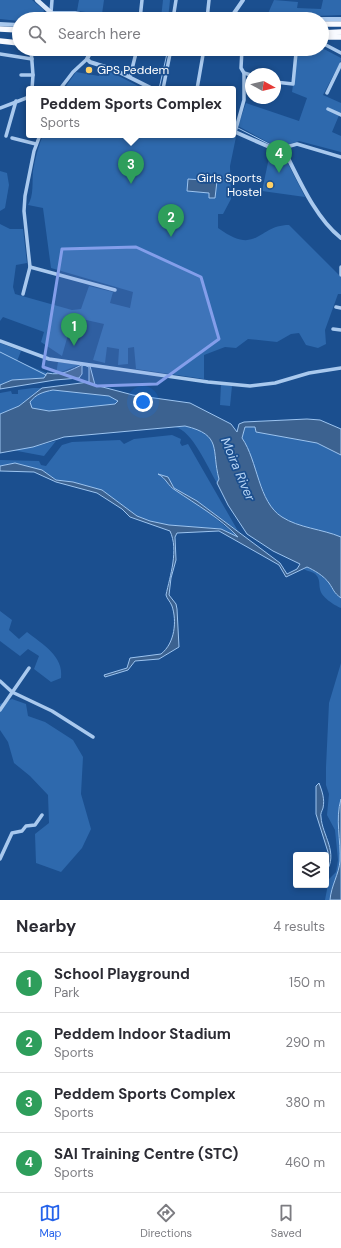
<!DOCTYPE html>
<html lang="en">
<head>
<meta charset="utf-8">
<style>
	body { margin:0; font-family:"DM Sans",sans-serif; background:#f7f7f7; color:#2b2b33 }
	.controls { position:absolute; right:12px; bottom:12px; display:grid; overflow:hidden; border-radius:4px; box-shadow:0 2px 6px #0003 }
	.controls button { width:36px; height:36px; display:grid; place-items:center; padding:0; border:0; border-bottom:1px solid #e1e1e2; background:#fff; color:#2b2b33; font:20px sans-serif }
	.compass { position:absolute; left:245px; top:68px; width:36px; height:36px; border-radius:50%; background:#fff; box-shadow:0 2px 6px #0003; rotate:98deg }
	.you { position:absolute; left:143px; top:402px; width:14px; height:14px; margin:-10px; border:3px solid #fff; border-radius:50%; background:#1a73e8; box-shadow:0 0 0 6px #1a73e833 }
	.badge { display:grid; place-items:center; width:26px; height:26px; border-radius:50%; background:#2563eb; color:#fff; font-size:13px; font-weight:700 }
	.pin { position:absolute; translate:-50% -33px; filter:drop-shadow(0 1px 2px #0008) }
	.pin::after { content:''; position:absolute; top:21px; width:14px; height:12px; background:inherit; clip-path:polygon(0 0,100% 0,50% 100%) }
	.popup { position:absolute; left:26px; top:86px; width:210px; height:52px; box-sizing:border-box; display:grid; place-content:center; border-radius:4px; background:#fff; filter:drop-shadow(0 1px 3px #0005); font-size:13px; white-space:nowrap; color:#7c7c81 }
	.popup b { font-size:15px; color:#2b2b33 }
	.popup::after { content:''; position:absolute; left:50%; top:100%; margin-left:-8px; border:8px solid transparent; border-top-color:#fff }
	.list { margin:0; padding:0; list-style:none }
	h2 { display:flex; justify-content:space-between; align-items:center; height:52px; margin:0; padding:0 16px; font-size:17px }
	h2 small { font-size:13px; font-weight:400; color:#7c7c81 }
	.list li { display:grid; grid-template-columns:26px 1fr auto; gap:12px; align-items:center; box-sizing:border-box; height:60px; padding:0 16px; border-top:1px solid #e1e1e2 }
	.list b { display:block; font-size:15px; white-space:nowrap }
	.list p { margin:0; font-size:13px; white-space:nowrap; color:#7c7c81 }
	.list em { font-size:13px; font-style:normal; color:#7c7c81 }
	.icon { flex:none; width:22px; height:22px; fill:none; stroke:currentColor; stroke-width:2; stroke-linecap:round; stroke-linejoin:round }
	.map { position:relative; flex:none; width:341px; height:900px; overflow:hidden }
	.search { position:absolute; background:#fff; box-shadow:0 2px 6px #0003; left:12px; right:12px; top:12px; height:44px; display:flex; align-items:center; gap:10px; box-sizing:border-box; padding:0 14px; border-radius:22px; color:#7c7c81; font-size:15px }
	.sheet { height:292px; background:#fff }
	nav { display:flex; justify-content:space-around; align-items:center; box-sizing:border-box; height:56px; border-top:1px solid #e1e1e2; background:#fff; font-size:11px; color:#7c7c81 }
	nav a { display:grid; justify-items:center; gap:2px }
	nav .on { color:#2563eb }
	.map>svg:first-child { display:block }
</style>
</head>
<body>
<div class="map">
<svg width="341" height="900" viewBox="0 0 341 900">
	<rect width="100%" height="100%" fill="#1b4f8f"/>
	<g fill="#2e69ad">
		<path d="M0,0H32L44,10L42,19H19V21L0,19Z"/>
		<path d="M79,0H104L102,14L77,11Z"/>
		<path d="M163,0H170L168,19L161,18Z"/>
		<path d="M274,0L298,2L297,8L321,9L323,0H341V15L266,18Z"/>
		<path d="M322,48L341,58V61L323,95L341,103V113H340L332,132L341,136V152L299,141L284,146L273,145L238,126L246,103L299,121L307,98L292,92L298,49H322Z"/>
		<path d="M101,67L144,89H64L76,72L99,76Z"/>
		<path d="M43,135H232L236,137L230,166L231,199L223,214H218V228C258,257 257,225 289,225L341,277V294H338L325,330L326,344L318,348L306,345L299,333L291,334L277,342L248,339L236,348L225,347L204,355V379L136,369L134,347L128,348V364L118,365L119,349L107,347L105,363L93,360L104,324L73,317L62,356L41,342L44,332L3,317L0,321V224L10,229H23L27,263L16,265L13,287L15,294L72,310L81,309L89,286L113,292L110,303L130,308L133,292L51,268L43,208L28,205C34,195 32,183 33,171C35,159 38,147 43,135Z"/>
		<path d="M270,153L283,154L305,197L262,191Z"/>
		<path d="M0,171L7,173L9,185L5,208L0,211Z"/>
		<path d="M0,343L21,351L17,361L47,373L44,378L12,380L0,385Z"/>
		<path d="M58,362L79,365L56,374Z"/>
		<path d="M221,384L232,386L230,406L220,405Z"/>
		<path d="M33,388H42L19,406L0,414V393L11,391L12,394H18V390Z"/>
		<path d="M53,390L109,396L118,401L115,404L49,411L31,408L30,402C36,394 43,392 53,390Z"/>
		<path d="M185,426C223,435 211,450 219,479L217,483C208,468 192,430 175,427Z"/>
		<path d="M245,427H255L256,432L317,443L341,455V537L294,523L281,517L269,505L242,438Z"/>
		<path d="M172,435L181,439L180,443L182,446L188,444L238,531L197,501L174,488L168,477H164L171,487L202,507L238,537L221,529L169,525L150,521L137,516L102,490L73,482L56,480L42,470L15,463L0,466V460L39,461L41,465L46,466L62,445L72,442L120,440L124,444L134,439Z"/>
		<path d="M56,441L44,456L12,450L33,447Z"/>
		<path d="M307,567C314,570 324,576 329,583C334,590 333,592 341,598V608C334,605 321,597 320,589C319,585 320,580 317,576C314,571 308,572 304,569Z"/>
		<path d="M0,611L12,620L9,630L19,639L27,632C42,644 64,656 61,678L51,682L34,669L39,656L28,649L20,656L0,641Z"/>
		<path d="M341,663V799C335,819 341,840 340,861C339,874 331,886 330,900H325L329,879L336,872L338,860L335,830L327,815L329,794L326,785V767L329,703Z"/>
		<path d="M12,699L26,704L28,716L45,722L73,740L83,757L81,794L91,829L82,848L61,872L36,863L35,834L49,823L48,795L30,776L14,763L8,742L0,730V704Z"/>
	</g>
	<g fill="#3c6290" stroke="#9cc4f0" fill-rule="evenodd">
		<path d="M188,179L217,181L215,198H209V193L187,191Z"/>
		<path d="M84,364L90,366L95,385L133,395L190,403L231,424L237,432L239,424L244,422L307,419L320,420L341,429V455L317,443L256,432L255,427H245L242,438C258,461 258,502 282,517C299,528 322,529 341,537V598C333,592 334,590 329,583C324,576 314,570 307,567L286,577L279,565L219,531L177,533L175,537L176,560L171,578L169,595L176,604L177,609L179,647L159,659L135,661L128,670L105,677L104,675L127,668L130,658L161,654C175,643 177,621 172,606C170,601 167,599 166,595C170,576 179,550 170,531L130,517L122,509L97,493L56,482L34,472L0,471V466L15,463L42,470L56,480L73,482L102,490L137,516L150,521L169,525L221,529L238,537C220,518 197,505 175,490C168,486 166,478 158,474L168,477L174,488L197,501L280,563L287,574L297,569L300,564L273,551L247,534L228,505L217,483L219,479C211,450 223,435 185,426L64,437L33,447L0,453V414L19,406L42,388L89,382V367L84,365L82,366V374L79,378L55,380L0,389V385L12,380L44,378L47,373C63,376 70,370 84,364ZM53,390L109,396L118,401L115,404L49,411L32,408L30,402C36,394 43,392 53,390Z"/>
		<path d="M319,783C322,791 325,799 323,808C322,811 320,814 321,817C322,835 339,853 326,872L328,852L316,814V786Z"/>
		<path d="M341,799V900H330C331,886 339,874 340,861C341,840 335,819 341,799Z"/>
	</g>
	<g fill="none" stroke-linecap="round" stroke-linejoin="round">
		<g stroke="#9cc4f0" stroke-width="1">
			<path d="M159,89L168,49"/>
			<path d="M238,128L275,147"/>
			<path d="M0,352L46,375"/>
		</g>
		<g stroke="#a9c9ee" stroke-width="3.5">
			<path d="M51,13L52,0"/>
			<path d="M140,19L142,0"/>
			<path d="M173,19L176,0"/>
			<path d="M207,19L209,0"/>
			<path d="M322,43L341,53"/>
			<path d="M31,49L33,75L32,89"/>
			<path d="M0,54L32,59"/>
			<path d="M244,73L251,75"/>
			<path d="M21,75H33"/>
			<path d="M130,77L137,49"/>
			<path d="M275,82L293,84L296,53"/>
			<path d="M60,89L73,72L87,59"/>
			<path d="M163,89L171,49"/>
			<path d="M197,89L204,49"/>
			<path d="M327,93L341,64"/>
			<path d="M0,108L29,97"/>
			<path d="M328,109L341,115"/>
			<path d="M235,132L244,100V73L241,68L242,49"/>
			<path d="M6,136L16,101"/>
			<path d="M12,138L36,144"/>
			<path d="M283,148L297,144L341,157"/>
			<path d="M30,267L115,290"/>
			<path d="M341,267V275"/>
			<path d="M23,294L30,267L24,211L25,196L34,151L40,135"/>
			<path d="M336,307L341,308"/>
			<path d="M333,329L341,330"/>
			<path d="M0,341L49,359L208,382L250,386L275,383L309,373L341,368"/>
			<path d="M0,681L12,692L52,711L93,737"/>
			<path d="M0,710L29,668"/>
			<path d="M0,859L12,833L22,831L26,826L35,825L42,815"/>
		</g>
		<g stroke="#a9c9ee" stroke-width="4">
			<path d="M51,13H75L106,19"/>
			<path d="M230,19L243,0"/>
			<path d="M316,19H341"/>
			<path d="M0,24L19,25"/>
			<path d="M92,49L87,59L90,62L115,70L153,89"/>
			<path d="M233,131L274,149L283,148C298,177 315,218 341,238"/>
		</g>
		<path stroke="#d6e6fa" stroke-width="4.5" d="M37,0L58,19"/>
		<g stroke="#f8faff" stroke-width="5.5">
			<path d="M322,24H341"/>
			<path d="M0,29L19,30"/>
			<path d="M322,33L341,32"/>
			<path d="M322,37H341"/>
			<path d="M0,41L19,43"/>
		</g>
	</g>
	<path fill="#839eea" fill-opacity="0.2" stroke="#839eea" stroke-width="3" stroke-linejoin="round" d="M136,247L201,277L219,339L157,384L97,386L43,367L62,249Z"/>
	<g fill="#ffd166" stroke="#1b4f8f" stroke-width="1.5">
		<circle cx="89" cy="70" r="4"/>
		<circle cx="270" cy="185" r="4"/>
	</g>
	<g text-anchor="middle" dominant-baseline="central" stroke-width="3.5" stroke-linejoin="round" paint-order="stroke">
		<g font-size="12" fill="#fff" stroke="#1b4f8f" text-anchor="start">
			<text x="97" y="70">GPS Peddem</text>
			<text x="262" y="178" text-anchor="end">Girls Sports<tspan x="262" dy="14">Hostel</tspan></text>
		</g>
		<g font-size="13" font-style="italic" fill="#b5d3f5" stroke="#1b4f8f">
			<text transform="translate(238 469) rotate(67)">Moira River</text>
		</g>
	</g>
</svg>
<div class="controls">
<button><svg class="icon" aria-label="layers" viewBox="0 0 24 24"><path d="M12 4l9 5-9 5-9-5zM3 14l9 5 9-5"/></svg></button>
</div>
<svg class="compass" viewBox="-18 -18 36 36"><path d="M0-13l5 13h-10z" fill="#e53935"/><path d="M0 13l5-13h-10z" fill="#7c7c81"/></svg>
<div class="you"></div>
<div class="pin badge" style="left:74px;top:346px;background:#2e9e5b">1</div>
<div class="pin badge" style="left:171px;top:237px;background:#2e9e5b">2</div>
<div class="pin badge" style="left:131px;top:184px;background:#2e9e5b">3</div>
<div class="popup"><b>Peddem Sports Complex</b>Sports</div>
<div class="pin badge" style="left:279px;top:173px;background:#2e9e5b">4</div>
<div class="search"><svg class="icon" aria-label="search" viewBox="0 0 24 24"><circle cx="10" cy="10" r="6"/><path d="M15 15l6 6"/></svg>Search here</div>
</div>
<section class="sheet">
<h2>Nearby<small>4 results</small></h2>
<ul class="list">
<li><span class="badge" style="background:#2e9e5b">1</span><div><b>School Playground</b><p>Park</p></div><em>150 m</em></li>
<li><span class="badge" style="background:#2e9e5b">2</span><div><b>Peddem Indoor Stadium</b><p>Sports</p></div><em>290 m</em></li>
<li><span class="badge" style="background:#2e9e5b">3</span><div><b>Peddem Sports Complex</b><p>Sports</p></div><em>380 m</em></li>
<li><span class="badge" style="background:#2e9e5b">4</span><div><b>SAI Training Centre (STC)</b><p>Sports</p></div><em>460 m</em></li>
</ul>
</section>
<nav>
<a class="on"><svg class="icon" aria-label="map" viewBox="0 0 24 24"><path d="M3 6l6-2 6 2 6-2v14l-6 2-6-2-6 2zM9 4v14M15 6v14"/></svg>Map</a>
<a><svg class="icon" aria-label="directions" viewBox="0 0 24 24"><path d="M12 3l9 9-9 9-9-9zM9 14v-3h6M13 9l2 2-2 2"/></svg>Directions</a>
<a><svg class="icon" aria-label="saved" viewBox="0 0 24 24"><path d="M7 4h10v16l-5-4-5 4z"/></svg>Saved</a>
</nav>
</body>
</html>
